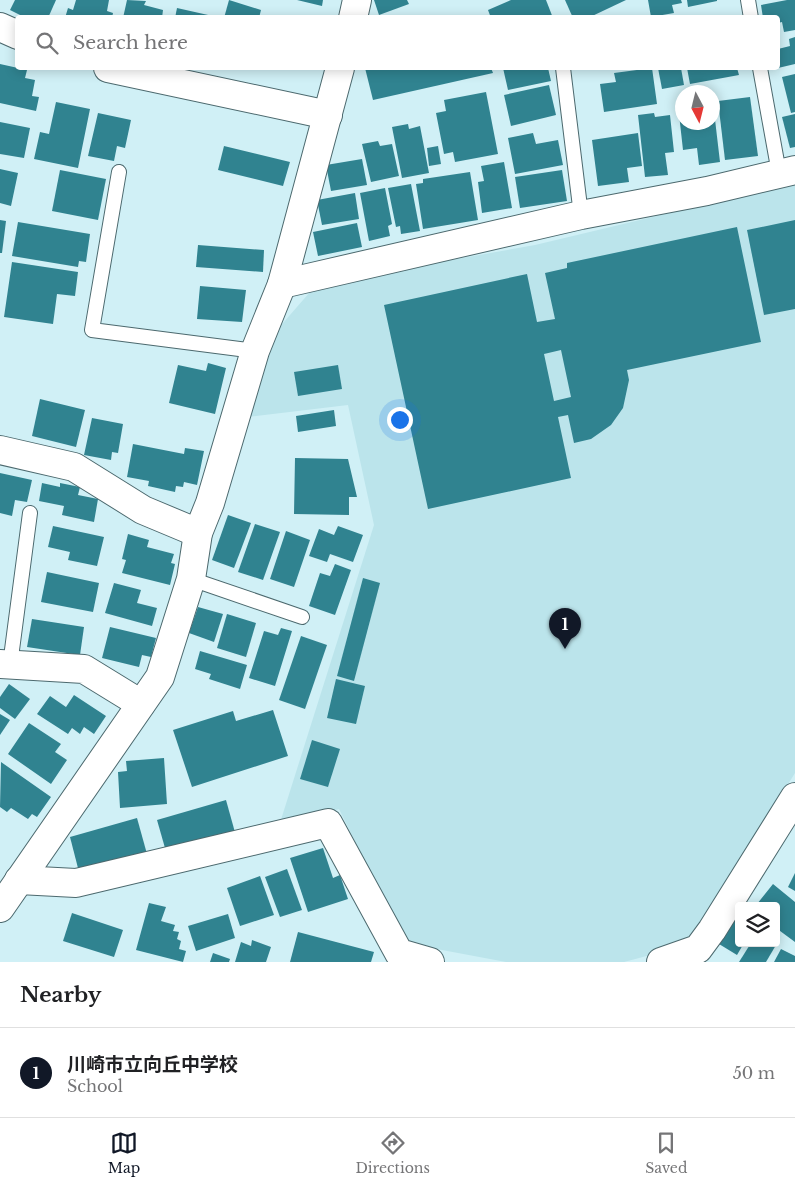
<!DOCTYPE html>
<html lang="en">
<head>
<meta charset="utf-8">
<style>
	body { margin:0; font-family:"Libre Baskerville","Noto Sans JP",serif; background:#f6f6f6; color:#202124 }
	.controls { position:absolute; right:15px; bottom:15px; display:grid; overflow:hidden; border-radius:5px; box-shadow:0 2px 12px #0003 }
	.controls button { width:45px; height:45px; display:grid; place-items:center; padding:0; border:0; border-bottom:1px solid #e0e0e0; background:#fff; color:#202124; font:25px sans-serif }
	.compass { position:absolute; left:675px; top:85px; width:45px; height:45px; border-radius:50%; background:#fff; box-shadow:0 2px 12px #0003; rotate:173deg }
	.you { position:absolute; left:399px; top:419px; width:18px; height:18px; margin:-12px; border:4px solid #fff; border-radius:50%; background:#1a73e8; box-shadow:0 0 0 8px #1a73e833 }
	.badge { display:grid; place-items:center; width:32px; height:32px; border-radius:50%; background:#111827; color:#fff; font-size:16px; font-weight:700 }
	.pin { position:absolute; translate:-50% -41px; filter:drop-shadow(0 1px 2px #0008) }
	.pin::after { content:''; position:absolute; top:26px; width:18px; height:15px; background:inherit; clip-path:polygon(0 0,100% 0,50% 100%) }
	.list { margin:0; padding:0; list-style:none }
	h2 { display:flex; justify-content:space-between; align-items:center; height:65px; margin:0; padding:0 20px; font-size:21px }
	h2 small { font-size:16px; font-weight:400; color:#757577 }
	.list li { display:grid; grid-template-columns:32px 1fr auto; gap:15px; align-items:center; box-sizing:border-box; height:90px; padding:0 20px; border-top:1px solid #e0e0e0 }
	.list b { display:block; font-size:19px; white-space:nowrap }
	.list p { margin:0; font-size:16px; white-space:nowrap; color:#757577 }
	.list em { font-size:16px; font-style:normal; color:#757577 }
	.icon { flex:none; width:28px; height:28px; fill:none; stroke:currentColor; stroke-width:2; stroke-linecap:round; stroke-linejoin:round }
	.map { position:relative; flex:none; width:795px; height:962px; overflow:hidden }
	.search { position:absolute; background:#fff; box-shadow:0 2px 12px #0003; left:15px; right:15px; top:15px; height:55px; display:flex; align-items:center; gap:12px; box-sizing:border-box; padding:0 18px; border-radius:5px; color:#757577; font-size:19px }
	.sheet { height:155px; background:#fff }
	nav { display:flex; justify-content:space-around; align-items:center; box-sizing:border-box; height:70px; border-top:1px solid #e0e0e0; background:#fff; font-size:14px; color:#757577 }
	nav a { display:grid; justify-items:center; gap:2px }
	nav .on { color:#111827 }
	.map>svg:first-child { display:block }
</style>
</head>
<body>
<div class="map">
<svg width="795" height="962" viewBox="0 0 795 962">
	<rect width="100%" height="100%" fill="#d0f0f6"/>
	<path fill="#bbe4eb" d="M795,183V773L688,945L624,962H506L410,944L368,868L339,809L279,826L374,525L348,405L248,417L276,331L317,284L535,245Z"/>
	<g fill="#308390" fill-rule="evenodd">
		<path d="M15,0H56L48,18H26L10,10Z"/>
		<path d="M76,0H109L107,11L113,13L112,18H65L68,8L73,10Z"/>
		<path d="M127,0L146,1L144,5L163,10L162,18H123Z"/>
		<path d="M229,0L261,10L259,18H224Z"/>
		<path d="M297,0H323L322,6Z"/>
		<path d="M374,0H407L409,4L379,15Z"/>
		<path d="M511,0H546L553,18H491L488,10Z"/>
		<path d="M565,0H626L588,18H573Z"/>
		<path d="M648,0H681L682,3L672,5L674,13L651,17Z"/>
		<path d="M687,0H717V1L688,7Z"/>
		<path d="M787,0H795V30L784,32L782,22L778,23V18H763L761,5Z"/>
		<path d="M177,8L217,17V18H175Z"/>
		<path d="M795,37V64L778,68V49L790,46L789,39Z"/>
		<path d="M0,64L27,70L25,78L35,80L32,96L39,97L36,111L0,103Z"/>
		<path d="M365,68H491L493,73L373,100Z"/>
		<path d="M503,68H548L551,81L508,90Z"/>
		<path d="M652,68L657,104L604,112L600,84L616,82L614,73Z"/>
		<path d="M658,68H681L684,85L662,89Z"/>
		<path d="M687,68H737L739,75L690,84Z"/>
		<path d="M795,74V112L791,113L782,77Z"/>
		<path d="M549,85L556,115L511,126L504,95Z"/>
		<path d="M486,92L498,154L455,162L453,152L444,154L436,113L446,111L444,100Z"/>
		<path d="M750,97L758,156L725,160L718,101Z"/>
		<path d="M56,102L90,109L78,168L34,159L40,132L49,134Z"/>
		<path d="M678,105H682V122H712L714,111L720,162L699,165L697,148L683,150Z"/>
		<path d="M98,113L131,120L125,148L117,146L114,161L88,156Z"/>
		<path d="M654,113L655,117L670,115L674,152L665,153L668,175L645,177L638,115Z"/>
		<path d="M795,114V147L790,148L782,117Z"/>
		<path d="M0,122L30,128L24,158L0,154Z"/>
		<path d="M408,124L409,129L420,126L429,173L402,178L392,127Z"/>
		<path d="M533,133L536,144L558,140L563,165L515,174L508,138Z"/>
		<path d="M638,133L642,166L627,168L629,182L598,186L592,140Z"/>
		<path d="M378,141L380,146L392,144L399,176L371,182L362,144Z"/>
		<path d="M224,146L290,162L283,186L218,170Z"/>
		<path d="M438,146L441,164L429,166L427,148Z"/>
		<path d="M362,159L367,185L331,191L326,165Z"/>
		<path d="M504,162L512,208L482,213L478,182L484,181L481,166Z"/>
		<path d="M0,169L18,173L11,206L0,203Z"/>
		<path d="M60,170L106,179L98,220L52,211Z"/>
		<path d="M562,170L567,201L520,208L515,177Z"/>
		<path d="M470,172L478,220L423,229L416,184L423,183V179Z"/>
		<path d="M411,184L420,231L401,234L400,226L396,227L388,188Z"/>
		<path d="M385,188L392,224L388,226L390,236L369,241L360,193Z"/>
		<path d="M355,193L359,219L322,225L317,200Z"/>
		<path d="M0,220L6,221L2,253H0Z"/>
		<path d="M795,220V309L764,315L747,230Z"/>
		<path d="M18,222L90,234L86,262L79,261L78,267L12,256Z"/>
		<path d="M357,223L362,247L318,256L313,232Z"/>
		<path d="M737,227L761,342L627,370L629,380L623,408L611,425L591,439L574,443L568,415L558,417L571,478L428,509L384,305L527,274L537,322L555,319L545,273L567,268V263ZM561,350L571,397L554,401L544,354Z"/>
		<path d="M198,245L264,250L263,272L196,267Z"/>
		<path d="M12,262L78,272L75,296L57,294L53,324L4,317Z"/>
		<path d="M200,286L246,290L242,322L197,319Z"/>
		<path d="M208,363L226,368L215,414L169,403L178,365L206,371Z"/>
		<path d="M338,365L342,389L298,396L294,372Z"/>
		<path d="M40,399L85,410L76,447L32,436Z"/>
		<path d="M334,410L336,426L298,432L296,416Z"/>
		<path d="M92,418L123,424L118,453L112,452L111,460L84,455Z"/>
		<path d="M133,444L184,454L185,448L204,451L197,485L184,482L183,487L176,486L175,492L148,486L149,481L127,477Z"/>
		<path d="M295,458L348,459L357,497H349V515L294,514Z"/>
		<path d="M0,473L32,480L27,502L15,500L12,516L0,513Z"/>
		<path d="M42,483L60,487V483L80,487L78,495L98,499L94,522L62,515L64,506L39,501Z"/>
		<path d="M228,515L251,523L234,568L212,560Z"/>
		<path d="M255,524L280,532L263,580L238,572Z"/>
		<path d="M53,526L104,537L97,566L68,560L70,552L48,547Z"/>
		<path d="M338,526L363,535L353,562L330,554L327,562L309,556L319,529L334,535Z"/>
		<path d="M286,531L310,540L294,587L270,579Z"/>
		<path d="M128,534L149,540L147,547L174,554L171,563L175,564L170,585L122,573L126,560L122,559Z"/>
		<path d="M335,564L351,570L335,615L309,606L320,573L330,576Z"/>
		<path d="M47,572L99,583L93,612L41,602Z"/>
		<path d="M363,578L380,583L354,681L337,676Z"/>
		<path d="M114,583L141,590L137,603L157,608L152,626L105,613Z"/>
		<path d="M198,607L223,614L214,642L189,633Z"/>
		<path d="M227,614L256,623L246,657L217,648Z"/>
		<path d="M32,619L84,627L80,655L27,647Z"/>
		<path d="M110,627L156,638L151,657L142,655L139,667L102,658Z"/>
		<path d="M281,628L292,631L275,686L249,678L264,631L278,635Z"/>
		<path d="M301,636L327,645L305,709L279,700Z"/>
		<path d="M200,651L247,665L240,689L209,679L211,674L195,669Z"/>
		<path d="M336,679L365,686L356,724L327,718Z"/>
		<path d="M9,684L30,699L15,719L0,708V697Z"/>
		<path d="M74,695L106,716L94,734L84,727L80,734L72,728L68,734L37,714L50,696L66,707Z"/>
		<path d="M273,710L288,756L192,787L173,730L233,711L236,721Z"/>
		<path d="M0,714L10,720L0,735Z"/>
		<path d="M29,723L61,744L55,752L67,760L51,784L8,754Z"/>
		<path d="M312,740L340,749L328,787L300,779Z"/>
		<path d="M164,758L167,804L120,808L118,772L127,771L126,761Z"/>
		<path d="M1,762L51,797L37,817L32,814L28,819L11,808L7,812L0,807Z"/>
		<path d="M226,800L236,836L167,855L157,820Z"/>
		<path d="M137,818L147,854L79,872L70,837Z"/>
		<path d="M323,848L333,878L340,875L348,899L308,912L290,858Z"/>
		<path d="M287,869L302,910L280,917L265,877Z"/>
		<path d="M795,873V891L788,887Z"/>
		<path d="M260,876L274,915L240,926L227,888Z"/>
		<path d="M773,884L795,902V942L776,928V906H759L757,904Z"/>
		<path d="M149,903L166,907L161,921L175,925L173,931L179,932L177,939L181,941L179,949L186,951L183,962L136,950Z"/>
		<path d="M72,913L123,930L114,957L63,941Z"/>
		<path d="M739,913V943H744L737,955L719,944Z"/>
		<path d="M228,914L235,938L196,951L188,926Z"/>
		<path d="M298,932L374,952L371,962H290Z"/>
		<path d="M252,940L271,947L266,962H235L241,942L251,946Z"/>
		<path d="M751,943H774L776,945L766,962H739Z"/>
		<path d="M781,949L795,956V962H774Z"/>
		<path d="M213,953L230,959L229,962H210Z"/>
	</g>
	<g fill="none" stroke-linecap="round" stroke-linejoin="round">
		<g stroke="#4c696e" stroke-width="16">
			<g id="service">
				<path d="M748,0L751,18"/>
				<path d="M563,68L581,215"/>
				<path d="M760,68L779,173"/>
				<path d="M119,172L92,330L255,351"/>
				<path d="M191,579L302,617"/>
				<path d="M10,665L30,513"/>
			</g>
		</g>
		<g stroke="#4c696e" stroke-width="30">
			<g id="minor">
				<path d="M353,18L357,0"/>
				<path d="M0,27L18,35"/>
				<path d="M108,68L328,115"/>
				<path d="M282,284L581,215L707,191L795,170"/>
				<path d="M0,450L74,467L143,510L198,533"/>
				<path d="M0,664L84,669L141,704"/>
				<path d="M19,880L76,883L328,823L399,953L430,962"/>
				<path d="M0,908L160,677L191,579L198,533L210,503L255,351L282,284L340,68"/>
				<path d="M661,962L698,949L712,930L795,797"/>
			</g>
		</g>
		<use href="#service" stroke="#fff" stroke-width="14"/>
		<use href="#minor" stroke="#fff" stroke-width="28"/>
	</g>
</svg>
<div class="controls">
<button><svg class="icon" aria-label="layers" viewBox="0 0 24 24"><path d="M12 4l9 5-9 5-9-5zM3 14l9 5 9-5"/></svg></button>
</div>
<svg class="compass" viewBox="-18 -18 36 36"><path d="M0-13l5 13h-10z" fill="#e53935"/><path d="M0 13l5-13h-10z" fill="#757577"/></svg>
<div class="you"></div>
<div class="pin badge" style="left:565px;top:649px">1</div>
<div class="search"><svg class="icon" aria-label="search" viewBox="0 0 24 24"><circle cx="10" cy="10" r="6"/><path d="M15 15l6 6"/></svg>Search here</div>
</div>
<section class="sheet">
<h2>Nearby<small></small></h2>
<ul class="list">
<li><span class="badge">1</span><div><b>川崎市立向丘中学校</b><p>School</p></div><em>50 m</em></li>
</ul>
</section>
<nav>
<a class="on"><svg class="icon" aria-label="map" viewBox="0 0 24 24"><path d="M3 6l6-2 6 2 6-2v14l-6 2-6-2-6 2zM9 4v14M15 6v14"/></svg>Map</a>
<a><svg class="icon" aria-label="directions" viewBox="0 0 24 24"><path d="M12 3l9 9-9 9-9-9zM9 14v-3h6M13 9l2 2-2 2"/></svg>Directions</a>
<a><svg class="icon" aria-label="saved" viewBox="0 0 24 24"><path d="M7 4h10v16l-5-4-5 4z"/></svg>Saved</a>
</nav>
</body>
</html>
